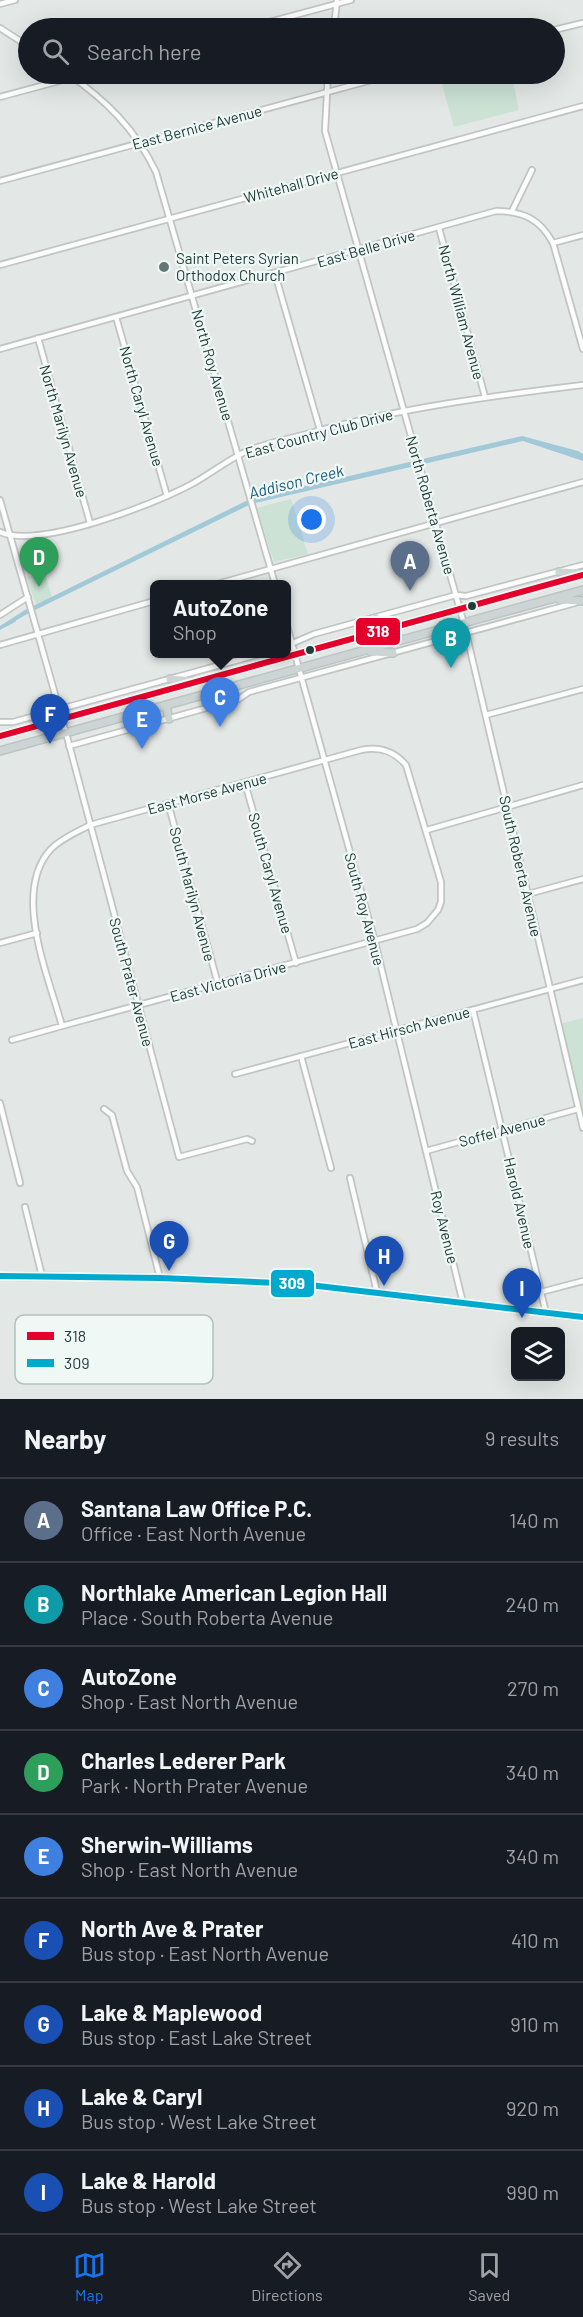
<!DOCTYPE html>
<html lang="en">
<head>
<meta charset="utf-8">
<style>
	body { margin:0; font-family:Barlow,sans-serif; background:#242831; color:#f1f3f6 }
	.controls { position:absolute; right:18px; bottom:18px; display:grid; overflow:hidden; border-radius:9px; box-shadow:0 6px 24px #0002 }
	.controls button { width:54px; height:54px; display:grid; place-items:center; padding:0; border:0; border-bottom:2px solid #363941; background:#171b24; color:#f1f3f6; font:30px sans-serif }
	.you { position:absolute; left:312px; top:520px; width:21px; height:21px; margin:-15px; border:4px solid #fff; border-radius:50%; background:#1a73e8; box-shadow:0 0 0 9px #1a73e833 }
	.badge { display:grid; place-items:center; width:39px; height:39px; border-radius:50%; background:#1a73e8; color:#fff; font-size:20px; font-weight:700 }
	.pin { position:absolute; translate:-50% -50px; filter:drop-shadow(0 2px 3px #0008) }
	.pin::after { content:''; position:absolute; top:32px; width:21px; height:18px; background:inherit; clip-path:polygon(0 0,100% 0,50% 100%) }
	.popup { position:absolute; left:150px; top:580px; width:141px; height:78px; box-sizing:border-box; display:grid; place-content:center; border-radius:9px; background:#171b24; filter:drop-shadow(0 2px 4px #0005); font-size:20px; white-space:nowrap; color:#9ea1a6 }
	.popup b { font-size:22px; color:#f1f3f6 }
	.popup::after { content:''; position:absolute; left:50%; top:100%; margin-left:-12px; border:12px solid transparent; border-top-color:#171b24 }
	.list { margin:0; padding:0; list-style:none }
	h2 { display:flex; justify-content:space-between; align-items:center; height:78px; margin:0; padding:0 24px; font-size:26px }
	h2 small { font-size:20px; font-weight:400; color:#9ea1a6 }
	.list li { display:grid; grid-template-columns:39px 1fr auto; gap:18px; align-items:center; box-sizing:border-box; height:84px; padding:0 24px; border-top:2px solid #363941 }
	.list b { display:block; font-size:22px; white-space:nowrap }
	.list p { margin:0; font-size:20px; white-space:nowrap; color:#9ea1a6 }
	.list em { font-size:20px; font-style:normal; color:#9ea1a6 }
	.icon { flex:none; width:33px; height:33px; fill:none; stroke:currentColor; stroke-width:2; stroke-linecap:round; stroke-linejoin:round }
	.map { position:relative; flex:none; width:583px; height:1399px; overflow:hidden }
	.search { position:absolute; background:#171b24; box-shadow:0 6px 24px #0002; left:18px; right:18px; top:18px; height:66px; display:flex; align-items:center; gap:15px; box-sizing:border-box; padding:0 21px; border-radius:33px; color:#9ea1a6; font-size:22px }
	.sheet { height:834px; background:#171b24 }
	nav { display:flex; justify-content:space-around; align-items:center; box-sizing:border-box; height:84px; border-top:2px solid #363941; background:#171b24; font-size:16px; color:#9ea1a6 }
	nav a { display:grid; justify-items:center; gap:3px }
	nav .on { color:#1a73e8 }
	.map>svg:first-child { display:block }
</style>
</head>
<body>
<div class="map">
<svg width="583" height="1399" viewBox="0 0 583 1399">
	<rect width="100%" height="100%" fill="#e3e8e7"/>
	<g fill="#cbe2d5">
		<path d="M439,74H484L487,80L512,76L519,110L454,127Z"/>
		<path d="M291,499L308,554L274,562L257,508Z"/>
		<path d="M45,572L52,598L36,604L26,577Z"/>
		<path d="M583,1018V1116L560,1024Z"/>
	</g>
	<path fill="#a2c9d8" d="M522,436L578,451L583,454V461L523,441L251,504L27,614L0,630V626L25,610L250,499Z"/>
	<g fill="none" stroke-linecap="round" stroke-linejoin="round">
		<path stroke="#a2c9d8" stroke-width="1.5" d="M6,626L15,621"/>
		<g stroke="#c0c5c4" stroke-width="8">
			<g id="minor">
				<path d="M0,4L15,0"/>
				<path d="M0,28L28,46"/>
				<path d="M247,28L351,0"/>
				<path d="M334,28L337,0"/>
				<path d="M554,30L583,23"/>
				<path d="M68,74C106,100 136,130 156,172L275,584"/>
				<path d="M328,74L325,131L464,624L583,1128"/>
				<path d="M0,97L85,74"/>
				<path d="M0,181L394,74"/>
				<path d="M512,211L532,170"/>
				<path d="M439,228L485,397"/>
				<path d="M553,243L583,349"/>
				<path d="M0,265L583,106"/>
				<path d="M275,274L320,430"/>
				<path d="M116,317L167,496"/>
				<path d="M38,338L90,523"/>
				<path d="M0,349L496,211C523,211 540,219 553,243L583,235"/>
				<path d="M0,500L66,733L179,1157L247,1139L252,1141"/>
				<path d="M0,532C39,549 152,505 190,485C209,475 226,461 245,452C265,443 289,439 310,433C400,408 491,396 583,385"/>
				<path d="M217,584L583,482"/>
				<path d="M0,615L28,597"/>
				<path d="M286,622L375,942L463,1303"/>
				<path d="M0,645L154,601"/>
				<path d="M286,646L314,634L456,595L466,596L583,565"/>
				<path d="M486,715L583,689"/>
				<path d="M0,722H13L260,654"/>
				<path d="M69,746L239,699L249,692L575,603"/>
				<path d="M245,783L296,963"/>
				<path d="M168,803L218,984"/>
				<path d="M427,830L583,785"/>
				<path d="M528,894L583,879"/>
				<path d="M0,943L37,933"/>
				<path d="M473,1010L546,1313"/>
				<path d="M12,1040L62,1026L417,929L427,923L438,910L441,902V882L406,765C394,751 380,746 361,750L90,825C77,832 62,838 51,849C11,892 49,977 62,1026"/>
				<path d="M301,1056L331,1168"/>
				<path d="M235,1074L583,980"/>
				<path d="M0,1103L20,1183"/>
				<path d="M104,1109L112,1115L127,1171L137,1187L160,1278"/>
				<path d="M426,1151L578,1109"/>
				<path d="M350,1178L377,1292"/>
				<path d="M25,1207L42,1276"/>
				<path d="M541,1292L583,1281"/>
			</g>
		</g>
		<g stroke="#bbc5c3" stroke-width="10">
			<g id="primary">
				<path d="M559,572L580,573"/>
				<path d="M560,600L582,601"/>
				<path d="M376,618L382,631"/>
				<path d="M371,652L393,653"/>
				<path d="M170,679L192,681"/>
				<path d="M166,706L169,719"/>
				<path d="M0,736L583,575"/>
				<path d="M0,751L583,590"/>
				<path d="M0,1276L160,1278L301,1284L583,1317"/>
			</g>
		</g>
		<use href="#minor" stroke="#fbfcfb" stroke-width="4.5"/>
		<use href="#primary" stroke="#cdd5d4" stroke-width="7"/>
		<g stroke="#f0f8f5" stroke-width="10">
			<path id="bus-1" d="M0,736L583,575"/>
		</g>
		<g stroke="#f0f8f5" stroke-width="10">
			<path id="bus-2" d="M0,1276L160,1278L301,1284L583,1317"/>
		</g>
		<use href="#bus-1" stroke="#e4002b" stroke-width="6"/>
		<use href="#bus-2" stroke="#00a9ce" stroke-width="6"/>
	</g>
	<circle fill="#647875" stroke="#f0f8f5" stroke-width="2" cx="164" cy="267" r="6"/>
	<g fill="#203c38" stroke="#f0f8f5" stroke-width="2">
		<circle cx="472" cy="606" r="5"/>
		<circle cx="310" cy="650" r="5"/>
	</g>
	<g text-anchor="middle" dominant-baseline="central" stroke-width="4.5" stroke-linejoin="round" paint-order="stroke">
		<g font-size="15" fill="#203c38" stroke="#f0f8f5">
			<text transform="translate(197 127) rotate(-15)">East Bernice Avenue</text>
			<text transform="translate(291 185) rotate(-15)">Whitehall Drive</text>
			<text transform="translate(366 248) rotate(-16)">East Belle Drive</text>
			<text transform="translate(462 312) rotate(75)">North William Avenue</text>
			<text transform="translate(213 365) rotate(74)">North Roy Avenue</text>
			<text transform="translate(142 406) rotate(74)">North Caryl Avenue</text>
			<text transform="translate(64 431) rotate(74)">North Marilyn Avenue</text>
			<text transform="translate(319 433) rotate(-15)">East Country Club Drive</text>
			<text transform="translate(431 505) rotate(74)">North Roberta Avenue</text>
			<text transform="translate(207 793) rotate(-15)">East Morse Avenue</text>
			<text transform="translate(521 866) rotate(77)">South Roberta Avenue</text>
			<text transform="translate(271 873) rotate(74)">South Caryl Avenue</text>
			<text transform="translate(193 894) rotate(75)">South Marilyn Avenue</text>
			<text transform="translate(365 909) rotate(75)">South Roy Avenue</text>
			<text transform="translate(228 981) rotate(-15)">East Victoria Drive</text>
			<text transform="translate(132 982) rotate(75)">South Prater Avenue</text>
			<text transform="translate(409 1027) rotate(-15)">East Hirsch Avenue</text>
			<text transform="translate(502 1130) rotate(-15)">Soffel Avenue</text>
			<text transform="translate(520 1203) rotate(77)">Harold Avenue</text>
			<text transform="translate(445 1227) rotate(76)">Roy Avenue</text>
		</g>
		<g font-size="15" fill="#203c38" stroke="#f0f8f5" text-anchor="start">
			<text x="176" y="258">Saint Peters Syrian<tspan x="176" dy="17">Orthodox Church</tspan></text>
		</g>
		<g font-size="16" font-style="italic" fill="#195b79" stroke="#f0f8f5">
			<text transform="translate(296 481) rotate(-14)">Addison Creek</text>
		</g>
	</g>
	<rect x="15" y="1315" width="198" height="69" rx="9" fill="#f0f8f5" stroke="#b2c0bc" stroke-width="1.5"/>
	<rect x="27" y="1332" width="27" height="8" fill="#e4002b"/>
	<rect x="27" y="1359" width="27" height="8" fill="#00a9ce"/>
	<g font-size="16" fill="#203c38">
		<text x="64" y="1342">318</text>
		<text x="64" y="1369">309</text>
	</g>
	<g stroke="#f0f8f5" stroke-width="2">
		<rect x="355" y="617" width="46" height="29" rx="6" fill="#e4002b"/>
		<rect x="270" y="1269" width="45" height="29" rx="6" fill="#00a9ce"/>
	</g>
	<g font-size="16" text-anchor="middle" font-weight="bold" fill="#fff">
		<text x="378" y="637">318</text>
		<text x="292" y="1289">309</text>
	</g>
</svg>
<div class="controls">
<button><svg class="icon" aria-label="layers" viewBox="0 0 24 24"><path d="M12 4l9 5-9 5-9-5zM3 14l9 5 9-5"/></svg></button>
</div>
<div class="you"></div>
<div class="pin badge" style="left:410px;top:591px;background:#5c6f8a">A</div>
<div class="pin badge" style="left:451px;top:668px;background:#0f9aa8">B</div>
<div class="pin badge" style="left:220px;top:727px;background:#3f7fe0">C</div>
<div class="popup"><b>AutoZone</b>Shop</div>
<div class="pin badge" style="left:39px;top:587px;background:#2e9e5b">D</div>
<div class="pin badge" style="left:142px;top:749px;background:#3f7fe0">E</div>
<div class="pin badge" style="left:50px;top:744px;background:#1a4fb4">F</div>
<div class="pin badge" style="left:169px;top:1271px;background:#1a4fb4">G</div>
<div class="pin badge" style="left:384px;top:1286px;background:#1a4fb4">H</div>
<div class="pin badge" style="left:522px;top:1318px;background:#1a4fb4">I</div>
<div class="search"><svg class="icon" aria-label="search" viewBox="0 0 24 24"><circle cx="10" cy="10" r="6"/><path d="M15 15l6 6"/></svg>Search here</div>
</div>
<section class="sheet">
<h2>Nearby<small>9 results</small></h2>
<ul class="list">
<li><span class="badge" style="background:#5c6f8a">A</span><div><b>Santana Law Office P.C.</b><p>Office · East North Avenue</p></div><em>140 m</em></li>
<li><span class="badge" style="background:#0f9aa8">B</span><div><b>Northlake American Legion Hall</b><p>Place · South Roberta Avenue</p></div><em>240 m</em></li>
<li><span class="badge" style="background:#3f7fe0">C</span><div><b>AutoZone</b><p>Shop · East North Avenue</p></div><em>270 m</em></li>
<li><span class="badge" style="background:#2e9e5b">D</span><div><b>Charles Lederer Park</b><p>Park · North Prater Avenue</p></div><em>340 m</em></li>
<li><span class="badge" style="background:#3f7fe0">E</span><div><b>Sherwin-Williams</b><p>Shop · East North Avenue</p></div><em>340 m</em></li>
<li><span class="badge" style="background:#1a4fb4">F</span><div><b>North Ave &amp; Prater</b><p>Bus stop · East North Avenue</p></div><em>410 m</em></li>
<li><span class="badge" style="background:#1a4fb4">G</span><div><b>Lake &amp; Maplewood</b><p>Bus stop · East Lake Street</p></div><em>910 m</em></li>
<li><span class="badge" style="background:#1a4fb4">H</span><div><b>Lake &amp; Caryl</b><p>Bus stop · West Lake Street</p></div><em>920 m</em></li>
<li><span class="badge" style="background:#1a4fb4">I</span><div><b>Lake &amp; Harold</b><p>Bus stop · West Lake Street</p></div><em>990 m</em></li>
</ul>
</section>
<nav>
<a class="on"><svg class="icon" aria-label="map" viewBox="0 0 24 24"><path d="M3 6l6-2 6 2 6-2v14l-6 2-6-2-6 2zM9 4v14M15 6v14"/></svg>Map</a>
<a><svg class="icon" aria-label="directions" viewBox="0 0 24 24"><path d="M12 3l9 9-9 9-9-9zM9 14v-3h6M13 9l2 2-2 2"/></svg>Directions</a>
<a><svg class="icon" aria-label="saved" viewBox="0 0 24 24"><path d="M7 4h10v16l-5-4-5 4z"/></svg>Saved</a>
</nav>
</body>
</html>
